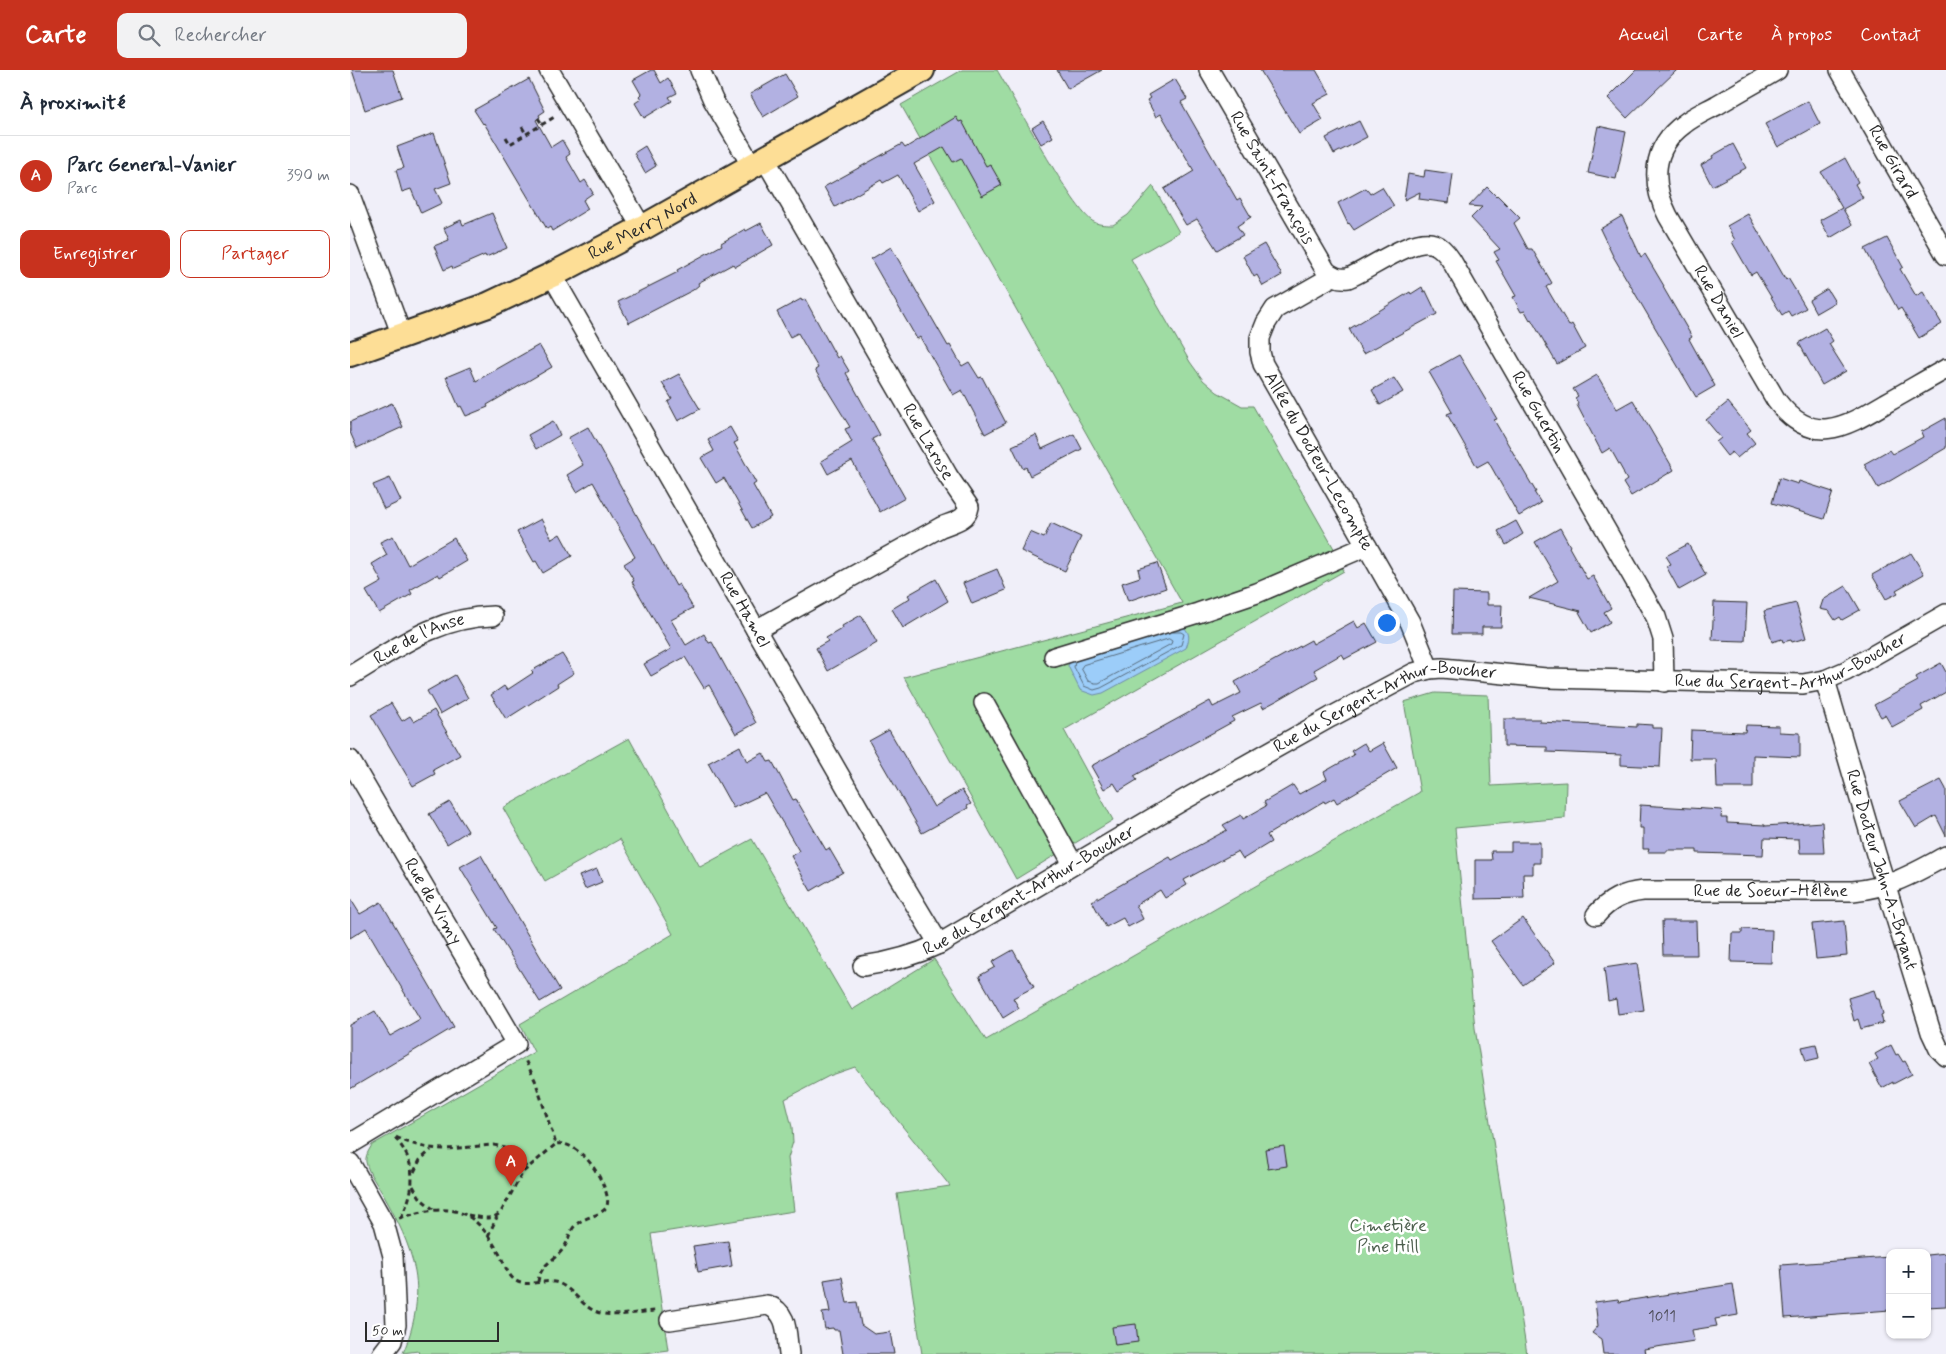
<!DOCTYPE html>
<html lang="fr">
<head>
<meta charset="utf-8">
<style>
	body { margin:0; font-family:Mynerve,sans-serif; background:#f2f2f3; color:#1f2937 }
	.controls { position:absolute; right:15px; bottom:15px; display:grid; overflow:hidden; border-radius:10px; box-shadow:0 1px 4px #0004 }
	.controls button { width:45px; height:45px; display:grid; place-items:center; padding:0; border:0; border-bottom:1px solid #e0e1e3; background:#fff; color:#1f2937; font:25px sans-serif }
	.scale { position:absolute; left:15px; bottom:12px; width:134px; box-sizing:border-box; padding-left:5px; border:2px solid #2b2b2b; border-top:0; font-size:14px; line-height:18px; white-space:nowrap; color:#2b2b2b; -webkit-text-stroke:4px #fff; paint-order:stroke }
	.you { position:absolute; left:1036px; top:552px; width:18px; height:18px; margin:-12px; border:4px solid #fff; border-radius:50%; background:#1a73e8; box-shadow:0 0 0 8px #1a73e833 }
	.badge { display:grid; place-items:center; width:32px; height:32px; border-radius:50%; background:#c8321e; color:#fff; font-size:16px; font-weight:700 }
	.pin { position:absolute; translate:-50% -41px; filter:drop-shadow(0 1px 2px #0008) }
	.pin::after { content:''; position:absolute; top:26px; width:18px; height:15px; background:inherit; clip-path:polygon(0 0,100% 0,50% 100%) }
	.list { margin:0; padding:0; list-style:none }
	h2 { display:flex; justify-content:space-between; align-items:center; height:65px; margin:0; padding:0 20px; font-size:21px }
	h2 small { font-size:16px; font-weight:400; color:#747a83 }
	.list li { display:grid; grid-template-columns:32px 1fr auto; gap:15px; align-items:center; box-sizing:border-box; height:80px; padding:0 20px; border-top:1px solid #e0e1e3 }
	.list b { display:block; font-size:19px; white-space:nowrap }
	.list p { margin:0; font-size:16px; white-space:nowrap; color:#747a83 }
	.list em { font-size:16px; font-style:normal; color:#747a83 }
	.actions { display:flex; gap:10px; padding:15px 20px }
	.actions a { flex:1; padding:11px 0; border:1px solid #c8321e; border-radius:10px; text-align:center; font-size:18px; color:#c8321e }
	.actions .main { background:#c8321e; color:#fff }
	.icon { flex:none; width:28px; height:28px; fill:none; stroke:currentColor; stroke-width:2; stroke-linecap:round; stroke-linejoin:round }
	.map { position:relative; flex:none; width:1596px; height:1284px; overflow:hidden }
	header { display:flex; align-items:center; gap:30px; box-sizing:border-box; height:70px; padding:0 25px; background:#c8321e; color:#fff }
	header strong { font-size:24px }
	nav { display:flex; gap:28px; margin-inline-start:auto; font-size:18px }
	.search { width:350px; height:45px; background:#f2f2f3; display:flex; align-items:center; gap:12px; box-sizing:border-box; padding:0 18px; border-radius:10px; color:#747a83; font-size:19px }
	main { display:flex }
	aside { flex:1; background:#fff }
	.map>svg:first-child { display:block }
</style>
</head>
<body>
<header>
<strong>Carte</strong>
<div class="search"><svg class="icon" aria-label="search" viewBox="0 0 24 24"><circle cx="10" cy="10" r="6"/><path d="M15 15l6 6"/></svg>Rechercher</div>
<nav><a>Accueil</a><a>Carte</a><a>À propos</a><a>Contact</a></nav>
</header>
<main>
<aside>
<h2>À proximité<small></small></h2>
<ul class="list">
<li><span class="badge">A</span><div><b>Parc General-Vanier</b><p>Parc</p></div><em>390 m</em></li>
</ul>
<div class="actions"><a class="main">Enregistrer</a><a>Partager</a></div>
</aside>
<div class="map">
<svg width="1596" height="1284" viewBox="0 0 1596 1284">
	<rect width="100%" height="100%" fill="#f0eff9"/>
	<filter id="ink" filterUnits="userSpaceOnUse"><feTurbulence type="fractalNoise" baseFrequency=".02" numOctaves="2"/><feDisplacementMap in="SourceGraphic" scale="10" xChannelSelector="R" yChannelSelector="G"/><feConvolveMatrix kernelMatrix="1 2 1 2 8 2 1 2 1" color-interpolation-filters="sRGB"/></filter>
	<g filter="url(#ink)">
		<g fill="#9fdca3" stroke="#658467">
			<path d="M612,0H647C662,25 724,143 744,152C749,155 757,155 763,155L778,145L803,116L829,162L781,189L840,292L853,310L867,322L892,336H903L986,482L994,501L714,660L763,750L666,809L554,607L832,533L551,35Z"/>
			<path d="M1085,623L1138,625L1141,716L1216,712L1215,748L1105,758L1125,958L1177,1284H572L547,1124L600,1116L505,997L479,1006L435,1029L442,1057L443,1072L438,1088L444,1141L301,1164L318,1280L287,1284H69L68,1281L53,1283C64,1257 70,1229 65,1201C60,1175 47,1149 34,1126C29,1117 18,1103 16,1092C15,1086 19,1080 22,1075L184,982L170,954L323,864L270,769L195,811L153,738L279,668L350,797L402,769L502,940L584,889L636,970L1070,722L1054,632Z"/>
		</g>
		<path fill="#9ccdf9" stroke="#6f8ca7" d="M834,557C841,565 839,569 836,578L753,623L744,625L730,620L718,596L722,586Z"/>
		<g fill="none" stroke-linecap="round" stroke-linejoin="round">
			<g stroke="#586c7d" stroke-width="1">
				<path d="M819,569L822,571L821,574L749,613H745L738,611L731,598L733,595Z"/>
				<path d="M725,592L724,597L734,616L744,620L751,618L831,575L834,564L831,562H823"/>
			</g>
		</g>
		<g fill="#b2b1e2" stroke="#2b2b2b">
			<path d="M2,0H43L52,27L15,40Z"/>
			<path d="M301,0H304L311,13L318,8L327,23L319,27L322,31L294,48L285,33L291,29L289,26L291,24L283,10Z"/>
			<path d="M707,0H752L718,19Z"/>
			<path d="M910,0H966L980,24L963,33L973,50L949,64Z"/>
			<path d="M1286,0H1327L1277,48L1258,28Z"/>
			<path d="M435,4L448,26L413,47L400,24Z"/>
			<path d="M179,9L195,41L189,45L190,47L186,50L201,77L212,70L220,84L216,87L231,113L235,110L243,123L233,130L238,139L202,161L200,157L197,159L134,53L133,54L124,40Z"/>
			<path d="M825,9L837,29L831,32L887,130L890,128L901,147L887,156L893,165L867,180L847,149L836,155L814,119L844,101L811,44L806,47L797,30L800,28L798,25Z"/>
			<path d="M1458,31L1470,54L1428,77L1415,54Z"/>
			<path d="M606,47L609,52L612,51L636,96L640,94L652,115L632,126L611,88L603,92L594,77L564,94L585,131L568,141L548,105L533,113L531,110L485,137L474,117L552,74L555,78Z"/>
			<path d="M693,51L703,67L691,74L682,58Z"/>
			<path d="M1009,51L1017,67L984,84L976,68Z"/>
			<path d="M1248,56L1276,62L1266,109L1238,103Z"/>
			<path d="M84,63L101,113L85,119L92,133L71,143L61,119L52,122L46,100L54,98L47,77Z"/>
			<path d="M1383,74L1396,98L1362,116L1351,95L1363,88L1362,86Z"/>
			<path d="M295,76L306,96L295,103L284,83Z"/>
			<path d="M1495,88L1508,112L1505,114L1513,128L1493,139L1502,155L1480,168L1470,150L1492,138L1471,102Z"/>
			<path d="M1075,100L1103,104L1099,133L1069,129L1070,122L1054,130L1058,104L1074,107Z"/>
			<path d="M1032,117L1044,136L1004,160L999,153L998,154L988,133L1016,118L1020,124Z"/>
			<path d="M1137,117L1146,126L1147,125L1170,148L1164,153L1178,179H1182L1202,213L1196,217L1219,256L1222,254L1235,278L1207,294L1181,249L1180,250L1175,241L1171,242L1163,227L1166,226L1146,191L1149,190L1144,182L1150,179L1121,148L1132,137L1119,136Z"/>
			<path d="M142,143L157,178L136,187L135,185L103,199L102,196L94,200L84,176L99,170L94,158L111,150L113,155Z"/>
			<path d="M1398,144L1436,210L1438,208L1456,238L1441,246L1438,241L1432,245L1406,202L1401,205L1382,172L1385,170L1377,156Z"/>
			<path d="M1272,146L1291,187L1295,184L1314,216L1313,217L1342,267L1339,269L1365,316L1346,327L1263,186L1250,159Z"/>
			<path d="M411,153L423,175L385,197L383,194L348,213L349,215L343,220L279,253L268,232L328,202L327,200L372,175L371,173L395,159L396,161Z"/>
			<path d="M1537,168L1553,197L1550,199L1566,226L1573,222L1592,254L1569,268L1551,238L1548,240L1515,179Z"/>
			<path d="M914,174L932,205L913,216L907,205L904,207L893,186Z"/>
			<path d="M541,177L598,276L600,275L612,296L619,292L629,308L632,307L656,353L635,364L612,320L603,325L570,267L567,269L521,189Z"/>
			<path d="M1072,217L1074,222L1076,221L1087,244L1013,284L999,259L1060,222L1061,224Z"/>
			<path d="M1477,219L1485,232L1466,243L1459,230Z"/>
			<path d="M451,229L452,231L455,229L487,288L490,286L499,301L496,303L530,365L522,369L555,428L530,442L502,391L478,404L471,391L502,372L495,359L500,357L465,300L468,298L448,263L440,267L427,242Z"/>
			<path d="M1475,258L1483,271L1479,274L1496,301L1472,315L1449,273Z"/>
			<path d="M189,275L202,297L137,335L138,337L116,346L111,336L109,337L96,307L120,297L126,311Z"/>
			<path d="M1109,285L1147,349L1144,350L1186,422H1184L1191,433L1169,446L1138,391L1127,397L1097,344L1102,342L1079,302Z"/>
			<path d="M329,304L350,339L328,351L318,332L322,329L312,313Z"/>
			<path d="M1247,305L1267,339L1283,330L1324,400L1281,426L1273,413L1277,410L1273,403H1274L1260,378L1252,383L1227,335L1228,333L1225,328L1228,326L1223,319Z"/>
			<path d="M1044,308L1053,322L1030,335L1022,320Z"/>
			<path d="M1378,332L1401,360L1397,363L1405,373L1387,388L1382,382L1377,386L1366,372L1371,368L1356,350Z"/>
			<path d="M42,333L53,357L7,378L0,362V352Z"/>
			<path d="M1596,348V378L1528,418L1514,394L1539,380L1542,384L1573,367L1571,362Z"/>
			<path d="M203,351L210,365L186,379L178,365Z"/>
			<path d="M238,357L326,516L329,514L343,538L321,550L336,575L354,564L359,573L362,572L406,653L386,664L359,615L354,618L335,587L301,606L294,594L321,579L282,512L284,511L274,494L285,487L243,412L227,422L217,405L233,395L218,368Z"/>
			<path d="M380,357L388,371L384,373L406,413L403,415L421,447L402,458L374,408L366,413L351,388L364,381L358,370Z"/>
			<path d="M724,364L732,379L680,406L676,397L673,399L662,376L686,365L692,379Z"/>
			<path d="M40,408L51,431L34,439L23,415Z"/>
			<path d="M1429,408L1448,414L1449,411L1483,422L1474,449L1422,433Z"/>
			<path d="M191,449L202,469L210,464L222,486L193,503L186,491L184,492L167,462Z"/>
			<path d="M1166,451L1173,464L1156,475L1148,461Z"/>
			<path d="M701,453L731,467L715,501L671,481L680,462L694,468Z"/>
			<path d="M1210,458L1220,476L1219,477L1237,509L1243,506L1261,538L1254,542L1260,552L1241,563L1229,542L1231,541L1179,528L1208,511L1185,472Z"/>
			<path d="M43,466L58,495L104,468L117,491L90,507L88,504L60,520L62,524L29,543L16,521L32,512L22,494L37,485L30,472Z"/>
			<path d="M1338,474L1356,505L1329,520L1316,496L1321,494L1316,486Z"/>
			<path d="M1561,483L1574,504L1546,520L1548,523L1536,529L1522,505Z"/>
			<path d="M807,493L816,518L778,531L772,513L790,507L788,499Z"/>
			<path d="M647,499L656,520L622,534L613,513Z"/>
			<path d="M586,509L598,531L553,558L542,539L560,528L558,525Z"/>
			<path d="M1496,516L1510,540L1492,550L1490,547L1485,550L1479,541L1470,539L1473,530Z"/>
			<path d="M1103,522L1137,523V535H1152L1151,557H1132V564H1102Z"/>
			<path d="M1364,532L1397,533L1395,571L1362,570Z"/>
			<path d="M1446,533L1456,568L1442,572L1441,570L1433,572L1432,569L1422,572L1414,541Z"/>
			<path d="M511,545L527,573L478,601L466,578L478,571L476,568L493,558L492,556Z"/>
			<path d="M1004,551L1008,558L1016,553L1027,572L995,589L992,584L964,600L968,607L928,630L913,638L911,633L882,647L884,651L784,706L787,710L769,721L764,713L754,719L741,696L860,631L863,637L891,623L885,612L961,570L963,574Z"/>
			<path d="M212,584L224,603L207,614L208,616L156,649L141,625L154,616L157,620L183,603L181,601Z"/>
			<path d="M1591,593L1596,602V622L1571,636L1573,640L1542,657L1535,645L1531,647L1524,635L1568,611L1566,607Z"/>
			<path d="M105,605L118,628L90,644L77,621Z"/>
			<path d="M41,633L52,651L60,646L64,652L84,640L110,685L83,700L85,704L63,716L21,645Z"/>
			<path d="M1154,649H1190V652L1287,657V654L1302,655V658H1312L1310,697L1271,695V685L1197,682V677L1154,676Z"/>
			<path d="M1396,655L1429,656V662L1450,663V687L1403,685V718H1367L1366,689H1340L1341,660L1395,662Z"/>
			<path d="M539,660L584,737L612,720L621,734L617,736L618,738L572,763L519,671Z"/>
			<path d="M1014,673L1019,681L1033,673L1047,698L987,733L984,728L975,733L974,731L917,765L921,772L893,789L888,781L834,810L837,815L815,828L810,820L786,835L793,849L778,857L773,848L756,857L742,831L820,787L822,790L877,760L873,755L891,745L893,749L916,736L914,732L943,715L949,724L977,709L974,702L1004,685L1001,681Z"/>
			<path d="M390,676L397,692L413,683L418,692L422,691L443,730L446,729L476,780L479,778L493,802L461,821L441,786L449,781L415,723L383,738L358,693Z"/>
			<path d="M1591,710L1596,719V766L1586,746L1566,758L1550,731Z"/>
			<path d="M100,732L118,761L97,774L79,744Z"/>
			<path d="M1290,735L1372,740L1371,748H1377V753L1415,755V756L1472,752L1474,783H1450L1449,769L1414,768L1413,785L1347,783V780H1317V782H1298L1299,779H1293V758H1289Z"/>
			<path d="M1161,772H1190V793H1183V804H1173L1174,828L1125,829V790H1142L1141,781H1161Z"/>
			<path d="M131,785L210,920L190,932L144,859L147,858L110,797Z"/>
			<path d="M247,799L252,812L235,819L229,806Z"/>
			<path d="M0,828L10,844L31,832L104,957L0,1019V955L25,941L40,966L70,949L16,858L0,868Z"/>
			<path d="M1173,848L1205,893L1173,915L1141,871Z"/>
			<path d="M1312,851H1346L1347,885H1313Z"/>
			<path d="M1494,851L1497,886L1466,889L1462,854Z"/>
			<path d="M1392,859L1422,860L1421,893L1381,892L1382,863H1392Z"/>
			<path d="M663,880L684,917L663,928L669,938L653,948L629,906L645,897L642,892Z"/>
			<path d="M1287,893L1294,940L1268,944L1266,929L1258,931L1254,898Z"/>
			<path d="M1524,920L1527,929H1529L1533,944L1531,945L1533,953L1511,959L1508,949L1504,951L1498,928Z"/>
			<path d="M1466,974L1469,988L1456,991L1452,977Z"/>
			<path d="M1541,975L1546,985L1548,984L1553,992L1555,991L1562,1004L1543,1014V1012L1532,1018L1519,994L1528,989L1525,984Z"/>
			<path d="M934,1076L937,1096L918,1099L915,1079Z"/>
			<path d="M378,1171L382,1196L348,1202L343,1176Z"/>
			<path d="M1596,1183V1236L1577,1237V1185Z"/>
			<path d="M1540,1187V1240L1435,1248L1431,1195Z"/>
			<path d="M492,1207L497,1233L507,1232L511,1255L524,1264L540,1262L544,1284H493L489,1260H484L483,1258L475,1259L472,1243L480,1242L474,1210Z"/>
			<path d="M1383,1214L1388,1245L1365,1249L1367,1256L1342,1260L1344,1271L1294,1279L1295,1284H1253L1251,1269L1242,1263L1248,1256L1245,1232L1268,1229L1269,1232Z"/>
			<path d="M786,1254L788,1272L765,1275L762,1257Z"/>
		</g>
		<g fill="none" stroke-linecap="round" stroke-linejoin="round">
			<g stroke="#2b2b2b" stroke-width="22">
				<g id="minor">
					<path d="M199,0L292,158"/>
					<path d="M350,0L363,30L402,96"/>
					<path id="s1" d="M859,0L976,201C983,207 989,209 998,208C1019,200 1063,166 1084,174C1092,177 1097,184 1101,190L1306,547L1313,569L1314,612"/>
					<path id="s2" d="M1427,0C1407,12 1387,23 1367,35C1356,41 1344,46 1334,54C1301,78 1301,113 1318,146L1426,330C1462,378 1495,357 1536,333C1556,322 1576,310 1596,299"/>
					<path id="s3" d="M1490,0L1596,185"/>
					<path d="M0,125L52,266"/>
					<path id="s4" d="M202,205L529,774L589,874"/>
					<path id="s5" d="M983,206L925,239L916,253L910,268V282L913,294L1060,552L1079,599"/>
					<path d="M406,560L591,457C603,452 617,450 619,437L598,406L415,89"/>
					<path d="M704,587L848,543L907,523L1017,476"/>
					<path id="s6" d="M0,606C47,578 86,547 143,546"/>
					<path id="s7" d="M1475,610L1526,784L1581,962L1589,979L1596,986"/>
					<path d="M634,633L723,794"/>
					<path id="s8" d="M0,690L166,974L0,1074"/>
					<path id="s9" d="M1246,845C1259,830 1273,823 1293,821H1503C1542,817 1562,804 1596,786"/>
					<path id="s10" d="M513,896C541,892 564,886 589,874L830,732L981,647L1064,603L1079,599L1092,598L1196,608L1453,614L1475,610L1496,601L1596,544"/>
					<path d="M0,1093L34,1153L43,1186L46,1255L42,1271L32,1284"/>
					<path d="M320,1250L417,1235C439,1242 436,1264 439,1284"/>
				</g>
			</g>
			<g stroke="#2b2b2b" stroke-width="28">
				<g id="major">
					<path id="s11" d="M0,284L138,235L202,205L292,158L572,0"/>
				</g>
			</g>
			<g stroke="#2b2b2b" stroke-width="3" stroke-dasharray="5 4" stroke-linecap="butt">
				<path d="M188,48L192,54"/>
				<path d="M172,57L176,64"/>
				<path d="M156,67L160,74L206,46"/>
				<path d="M46,1067C85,1086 104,1077 144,1075C159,1078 167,1086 177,1098"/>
				<path d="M45,1068C67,1092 66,1120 51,1147"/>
				<path d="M64,1102L70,1090L81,1080"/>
				<path d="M63,1116L71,1129L83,1139"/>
				<path d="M118,1145C131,1147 141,1152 151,1142L173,1102L206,1074L185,1010L174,988"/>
				<path d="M49,1148C101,1133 123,1135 150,1185C154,1193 158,1206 166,1211C178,1218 195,1208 208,1213C219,1217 229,1230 238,1237C256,1251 284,1242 305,1241"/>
				<path d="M138,1166L147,1147"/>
				<path d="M188,1212C190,1193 207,1190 215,1176C220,1167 219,1160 228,1153C236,1147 248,1146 255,1139C265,1129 244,1096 236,1088C227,1080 218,1072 206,1074"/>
			</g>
			<use href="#minor" stroke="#fff" stroke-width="19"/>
			<use href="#major" stroke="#fdde96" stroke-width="24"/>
		</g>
	</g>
	<g text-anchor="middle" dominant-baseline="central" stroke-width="5" stroke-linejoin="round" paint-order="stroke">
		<g font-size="15" fill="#4d4c59">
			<text x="1312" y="1247">1011</text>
		</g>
		<g font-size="18" fill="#2b2b2b" stroke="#fff">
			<text stroke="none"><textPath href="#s3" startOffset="106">Rue Girard</textPath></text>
			<text stroke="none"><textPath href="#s1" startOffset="125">Rue Saint-François</textPath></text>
			<text stroke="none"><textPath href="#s11" startOffset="320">Rue Merry Nord</textPath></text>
			<text stroke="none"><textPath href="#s2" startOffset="310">Rue Daniel</textPath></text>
			<text stroke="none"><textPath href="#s1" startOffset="550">Rue Guertin</textPath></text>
			<text transform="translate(578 372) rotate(60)">Rue Larose</text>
			<text stroke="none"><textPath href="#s5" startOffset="238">Allée du Docteur-Lecompte</textPath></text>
			<text stroke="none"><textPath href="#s4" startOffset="386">Rue Hamel</textPath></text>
			<text stroke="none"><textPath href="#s6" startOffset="79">Rue de l'Anse</textPath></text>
			<text stroke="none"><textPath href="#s10" startOffset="1009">Rue du Sergent-Arthur-Boucher</textPath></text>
			<text stroke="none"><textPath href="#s10" startOffset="589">Rue du Sergent-Arthur-Boucher</textPath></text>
			<text stroke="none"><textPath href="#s7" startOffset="198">Rue Docteur John-A.-Bryant</textPath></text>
			<text stroke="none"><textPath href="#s10" startOffset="184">Rue du Sergent-Arthur-Boucher</textPath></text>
			<text stroke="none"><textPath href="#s9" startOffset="182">Rue de Soeur-Hélène</textPath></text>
			<text stroke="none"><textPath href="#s8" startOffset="164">Rue de Vimy</textPath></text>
		</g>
		<g font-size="18" fill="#4e604f" stroke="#fff">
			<text x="1038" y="1156">Cimetière<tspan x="1038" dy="21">Pine Hill</tspan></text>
		</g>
	</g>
</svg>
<div class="controls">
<button>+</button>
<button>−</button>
</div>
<div class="scale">50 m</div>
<div class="you"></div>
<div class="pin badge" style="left:161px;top:1116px">A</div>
</div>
</main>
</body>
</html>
